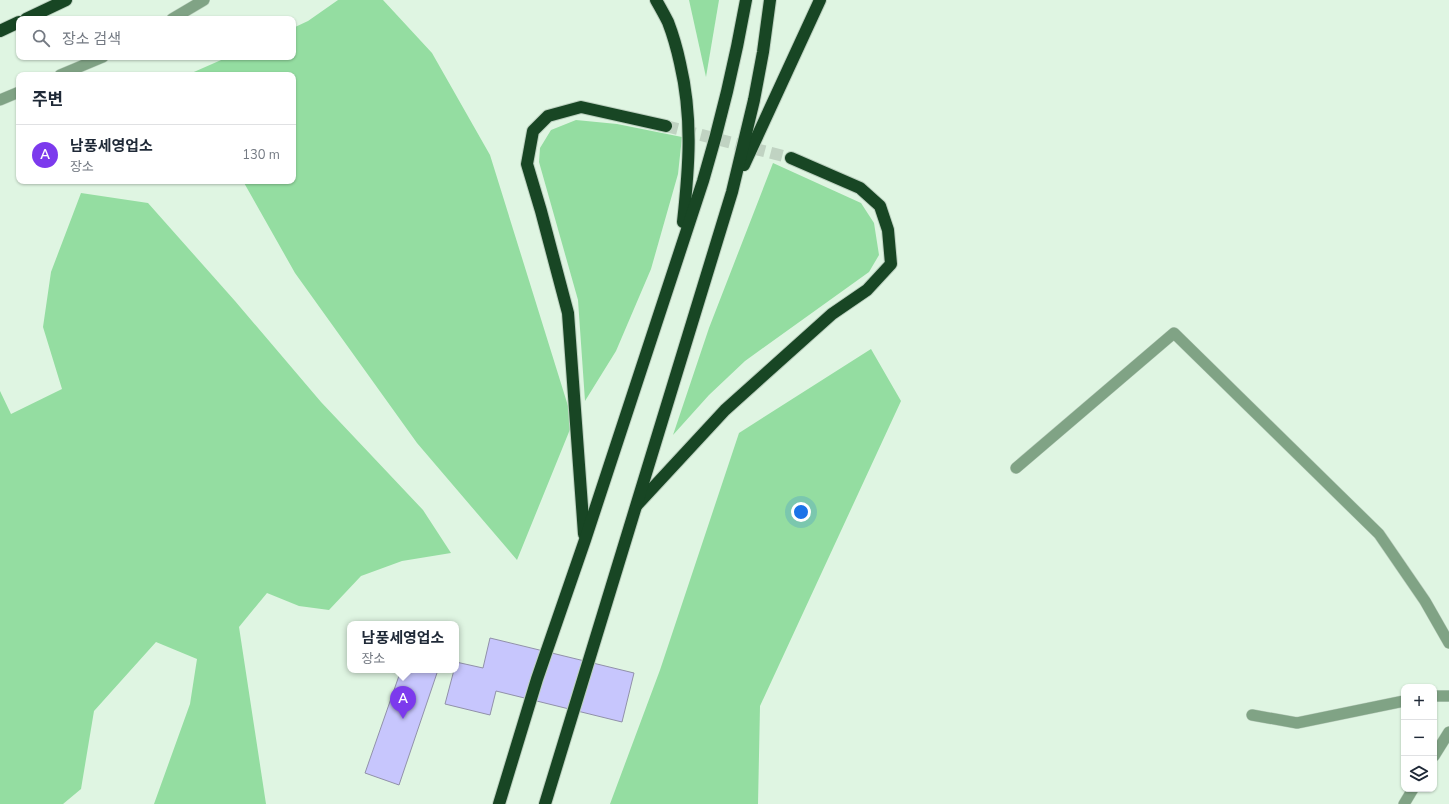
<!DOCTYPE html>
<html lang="ko">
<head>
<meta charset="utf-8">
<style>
	body { margin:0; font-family:"Nunito Sans","Noto Sans KR",sans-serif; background:#f6f6f7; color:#1f2937 }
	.controls { position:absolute; right:12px; bottom:12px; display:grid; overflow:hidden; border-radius:8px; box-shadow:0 1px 3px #0004 }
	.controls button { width:36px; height:36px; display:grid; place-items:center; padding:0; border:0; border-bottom:1px solid #e0e1e3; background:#fff; color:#1f2937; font:20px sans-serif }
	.you { position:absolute; left:801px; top:512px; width:14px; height:14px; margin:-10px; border:3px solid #fff; border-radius:50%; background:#1a73e8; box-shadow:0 0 0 6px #1a73e833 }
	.badge { display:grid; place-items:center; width:26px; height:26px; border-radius:50%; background:#7c3aed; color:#fff; font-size:13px; font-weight:700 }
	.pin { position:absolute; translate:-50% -33px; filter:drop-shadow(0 1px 2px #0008) }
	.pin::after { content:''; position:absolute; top:21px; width:14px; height:12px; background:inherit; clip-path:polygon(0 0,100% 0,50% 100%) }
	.popup { position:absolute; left:347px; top:621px; width:112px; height:52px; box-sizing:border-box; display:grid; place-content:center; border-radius:8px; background:#fff; filter:drop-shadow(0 1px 3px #0005); font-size:13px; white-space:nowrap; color:#747a83 }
	.popup b { font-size:15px; color:#1f2937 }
	.popup::after { content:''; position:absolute; left:50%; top:100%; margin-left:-8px; border:8px solid transparent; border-top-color:#fff }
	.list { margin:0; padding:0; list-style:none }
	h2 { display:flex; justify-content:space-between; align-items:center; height:52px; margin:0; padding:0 16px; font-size:17px }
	h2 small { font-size:13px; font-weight:400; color:#747a83 }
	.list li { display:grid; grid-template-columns:26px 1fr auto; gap:12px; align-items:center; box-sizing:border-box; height:60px; padding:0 16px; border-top:1px solid #e0e1e3 }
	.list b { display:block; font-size:15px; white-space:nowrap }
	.list p { margin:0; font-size:13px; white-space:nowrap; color:#747a83 }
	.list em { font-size:13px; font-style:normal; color:#747a83 }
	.icon { flex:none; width:22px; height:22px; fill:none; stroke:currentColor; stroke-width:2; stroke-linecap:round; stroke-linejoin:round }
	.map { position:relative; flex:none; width:1449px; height:804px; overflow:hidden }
	.search { position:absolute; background:#fff; box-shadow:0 1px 3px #0004; left:16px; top:16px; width:280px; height:44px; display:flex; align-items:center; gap:10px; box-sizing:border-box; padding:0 14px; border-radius:8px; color:#747a83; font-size:15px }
	.panel { position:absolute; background:#fff; box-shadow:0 1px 3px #0004; left:16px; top:72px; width:280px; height:112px; border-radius:8px }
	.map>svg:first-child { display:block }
</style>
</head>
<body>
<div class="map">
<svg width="1449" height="804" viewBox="0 0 1449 804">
	<rect width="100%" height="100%" fill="#dff5e2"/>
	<g fill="#94dda1">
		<path d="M338,0H383L432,53L490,155L573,422L517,560L417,443L295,273L243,181H293V75H187L228,57H293V28L308,21Z"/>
		<path d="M689,0H719L706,77Z"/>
		<path d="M576,120L617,124L682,137L678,174L651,269L616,351L585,401L578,300L539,162L540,148L551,130Z"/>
		<path d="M773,163L861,203L874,223L879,255L869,272L745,361L709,395L673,435L709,328Z"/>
		<path d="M81,193L148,203L235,301L321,402L423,510L451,553L402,561L361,576L329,610L299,606L267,593L239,627L266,804H154L190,704L197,659L156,642L94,711L81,789L63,804H0V391L11,414L62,389L43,327L51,272Z"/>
		<path d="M871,349L901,401L760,706L758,804H610L660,670L739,433Z"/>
	</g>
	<g fill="#c7c6fd" stroke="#9191a9">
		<path d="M490,638L634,673L622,722L496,691L490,715L445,704L454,670H456V662L483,668Z"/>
		<path d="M401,670H438L399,785L365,773Z"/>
	</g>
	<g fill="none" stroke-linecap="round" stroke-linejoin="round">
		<path stroke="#c0d3c2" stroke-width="12" stroke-dasharray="12 6" stroke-linecap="butt" d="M666,126L791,158"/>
		<g stroke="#bdd1c0" stroke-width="12">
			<g id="service">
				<path d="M172,19L204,0"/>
				<path d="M60,75L103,57"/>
				<path d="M0,100L19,92"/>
			</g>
		</g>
		<g stroke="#bdd1c0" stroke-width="12">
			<g id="minor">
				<path d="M1016,468L1174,333L1379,534L1425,601L1449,643"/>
				<path d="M1434,696H1449"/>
				<path d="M1252,715L1297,723L1404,701"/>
				<path d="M1434,756L1449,732"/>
				<path d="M1404,804L1413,789"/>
			</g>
		</g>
		<g stroke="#bdd1c0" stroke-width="14">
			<g id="motorway">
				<path d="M656,0C660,7 664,14 668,22C673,35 677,49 680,63C693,118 689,167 683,222"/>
				<path d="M26,19L66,0"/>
				<path d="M0,31L19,22"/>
				<path d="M744,165L820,0"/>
				<path d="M637,505L725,410L832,314L867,290L891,264L888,230L880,206L860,188L791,158"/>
				<path d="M584,534L568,313L541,211L527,164L533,131L548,116L581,107L666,126"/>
				<path d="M499,804L537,679L585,540L703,181C721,121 735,62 746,0"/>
				<path d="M545,804L732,192L754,100L763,52L770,0"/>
			</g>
		</g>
		<use href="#service" stroke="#80a385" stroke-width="11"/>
		<use href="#minor" stroke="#80a385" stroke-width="11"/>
		<use href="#motorway" stroke="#184624" stroke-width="12"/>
	</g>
</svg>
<div class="controls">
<button>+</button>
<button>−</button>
<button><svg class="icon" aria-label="layers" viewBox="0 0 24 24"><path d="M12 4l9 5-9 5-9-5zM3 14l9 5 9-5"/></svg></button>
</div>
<div class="you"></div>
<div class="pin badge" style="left:403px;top:719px">A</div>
<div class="popup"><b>남풍세영업소</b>장소</div>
<div class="search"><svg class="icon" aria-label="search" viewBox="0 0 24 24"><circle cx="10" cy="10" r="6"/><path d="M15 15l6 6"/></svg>장소 검색</div>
<section class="panel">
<h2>주변<small></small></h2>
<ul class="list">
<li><span class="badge">A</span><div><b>남풍세영업소</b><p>장소</p></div><em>130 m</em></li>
</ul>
</section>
</div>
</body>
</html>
